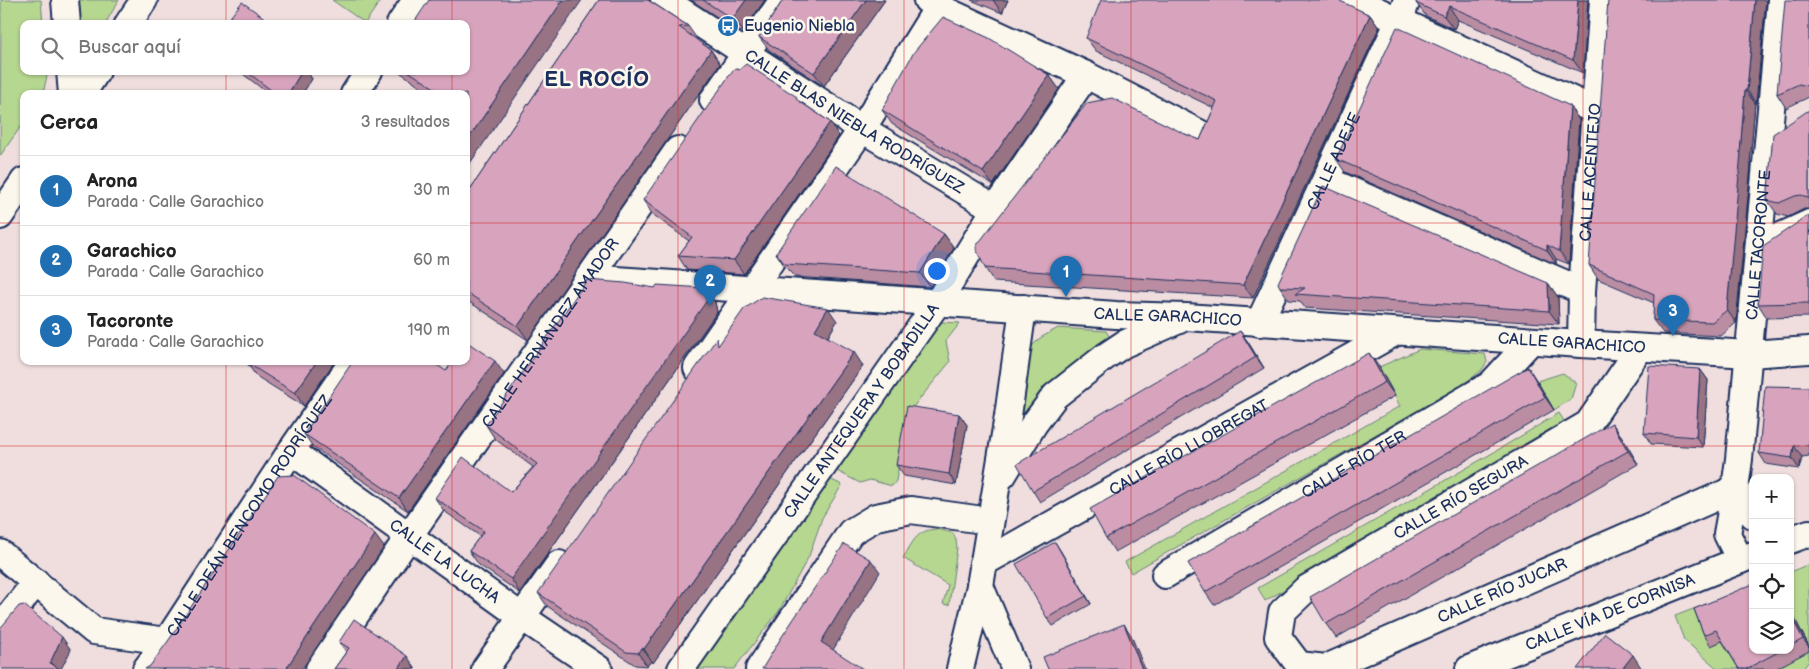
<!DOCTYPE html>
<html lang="es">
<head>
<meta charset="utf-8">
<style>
	body { margin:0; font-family:"Balsamiq Sans",sans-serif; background:#f2f2f2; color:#222 }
	.controls { position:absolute; right:15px; bottom:15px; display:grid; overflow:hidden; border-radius:10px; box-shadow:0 1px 4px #0004 }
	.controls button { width:45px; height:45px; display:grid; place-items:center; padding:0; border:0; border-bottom:1px solid #e0e0e0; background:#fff; color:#222; font:25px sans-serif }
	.you { position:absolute; left:936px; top:270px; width:18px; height:18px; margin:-12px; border:4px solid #fff; border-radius:50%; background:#1a73e8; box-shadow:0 0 0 8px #1a73e833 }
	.badge { display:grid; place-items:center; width:32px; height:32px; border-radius:50%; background:#1f6fb2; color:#fff; font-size:16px; font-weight:700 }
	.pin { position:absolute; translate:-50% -41px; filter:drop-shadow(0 1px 2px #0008) }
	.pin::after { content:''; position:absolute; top:26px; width:18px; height:15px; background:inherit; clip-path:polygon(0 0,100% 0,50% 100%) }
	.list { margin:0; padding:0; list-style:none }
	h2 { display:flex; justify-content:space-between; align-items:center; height:65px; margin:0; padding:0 20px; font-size:21px }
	h2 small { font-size:16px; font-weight:400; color:#767676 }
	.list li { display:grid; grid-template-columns:32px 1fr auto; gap:15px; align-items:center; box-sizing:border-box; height:70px; padding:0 20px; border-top:1px solid #e0e0e0 }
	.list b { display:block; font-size:19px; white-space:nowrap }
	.list p { margin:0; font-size:16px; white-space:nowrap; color:#767676 }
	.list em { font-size:16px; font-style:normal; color:#767676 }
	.icon { flex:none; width:28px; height:28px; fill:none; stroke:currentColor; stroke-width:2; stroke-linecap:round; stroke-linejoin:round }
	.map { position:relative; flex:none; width:1809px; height:669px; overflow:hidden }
	.search { position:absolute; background:#fff; box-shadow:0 1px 4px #0004; left:20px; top:20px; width:450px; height:55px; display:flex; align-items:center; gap:12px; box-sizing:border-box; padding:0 18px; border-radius:10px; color:#767676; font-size:19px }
	.panel { position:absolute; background:#fff; box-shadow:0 1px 4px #0004; left:20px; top:90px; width:450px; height:275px; border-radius:10px }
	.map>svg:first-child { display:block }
</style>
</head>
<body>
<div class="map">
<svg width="1809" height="669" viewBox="0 0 1809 669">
	<rect width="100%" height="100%" fill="#f0dede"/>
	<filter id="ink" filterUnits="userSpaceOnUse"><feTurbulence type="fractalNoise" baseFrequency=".02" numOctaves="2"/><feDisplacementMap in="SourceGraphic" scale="10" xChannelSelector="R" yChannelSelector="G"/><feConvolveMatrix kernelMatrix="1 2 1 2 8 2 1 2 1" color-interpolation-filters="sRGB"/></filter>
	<g filter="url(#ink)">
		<g fill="#b6d790" stroke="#688377">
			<path d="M1,0H41L43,24H24V71H48L43,94H24V122L0,156Z"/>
			<path d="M71,0H119L105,24H74Z"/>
			<path d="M332,0H381L365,23Z"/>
			<path d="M941,322L960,323L946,341L950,362L908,413L896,481L892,486L870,480L860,483L835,470Z"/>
			<path d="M1058,328L1106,331L1109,336L1106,345L1031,413L1024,415L1018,411L1021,378L1032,346L1040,338Z"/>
			<path d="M1420,349L1485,354L1487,362L1481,371L1458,388L1131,573L1125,562L1400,406L1379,367Z"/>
			<path d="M1563,373L1576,383L1571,399L1554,410L1537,381Z"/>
			<path d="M1559,413L1566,424L1265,601L1258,588L1496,451Z"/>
			<path d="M830,479L842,485L822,518L809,556L779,611L734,669H689Z"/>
			<path d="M937,529L953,533L956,540L957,548L949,605L943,604L948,585L903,558C913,542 916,530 937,529Z"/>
			<path d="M1809,564V661L1803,669H1718L1684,640L1675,616L1753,586V650H1790V572Z"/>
		</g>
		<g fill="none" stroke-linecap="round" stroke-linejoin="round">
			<g stroke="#1b2f5e" stroke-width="24">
				<path id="pedestrian" d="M1759,243L1809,220"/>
			</g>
			<g stroke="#1b2f5e" stroke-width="30">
				<g id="minor">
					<path d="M65,0L67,24"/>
					<path id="s1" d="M664,0L862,129L995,209"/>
					<path d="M927,0L938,7L1086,75L1201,134"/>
					<path d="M1354,0L1594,110"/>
					<path d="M128,24L144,0"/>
					<path d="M400,24L416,0"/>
					<path d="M70,71L72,94"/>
					<path d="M82,94L97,71"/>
					<path d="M354,94L369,71"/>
					<path d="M713,100L783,0"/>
					<path d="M1326,180L1582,291"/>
					<path d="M0,216L24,181"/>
					<path id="s2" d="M588,278L1116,315L1186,317L1581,344L1749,354L1809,350"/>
					<path id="s3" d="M1259,323L1399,21L1407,0"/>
					<path id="s4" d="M1581,344L1582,291L1603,0"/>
					<path id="s5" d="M1640,348L1588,424L1306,589L1282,612L1278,637L1299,665L1326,668L1735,489"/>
					<path d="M697,368L862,129L938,7"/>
					<path id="s6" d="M291,451L522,617L599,669"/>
					<path d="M1003,475L1034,424L1055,396L1106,356L1124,344L1179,320"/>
					<path d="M1735,489L1753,515"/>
					<path d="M1790,540L1809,533"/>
					<path d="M0,553L94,631L167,641"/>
					<path id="s7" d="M1740,560L1727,534L1735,489L1739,459L1781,0"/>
					<path id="s8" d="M983,563L1396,332"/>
					<path id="s9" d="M1165,575L1490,385L1531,341"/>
					<path d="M980,586L1015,669"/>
					<path d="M0,628L36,582"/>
					<path id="s10" d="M146,669L167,641L291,451L353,361"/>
					<path id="s11" d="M319,669L409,536L678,150"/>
					<path d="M485,669L559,564"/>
					<path id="s12" d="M681,669L938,302L995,209L1086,75"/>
					<path d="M759,669L851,532L876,517L911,510L990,521"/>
					<path d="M960,669L980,586L1008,416L1023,308"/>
					<path id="s13" d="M1469,669L1753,555"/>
				</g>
			</g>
			<use href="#pedestrian" stroke="#fbf7ec" stroke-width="20"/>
			<use href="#minor" stroke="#fbf7ec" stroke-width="26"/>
		</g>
		<g fill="#ba8da3" stroke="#1b2f5e">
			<path d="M599,0H649L650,1L688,26L697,39L696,40L711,50L720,64L528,340L466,300V193L469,191Z"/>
			<path d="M691,0H765L743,31L740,32Z"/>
			<path d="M783,0H885L824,86L769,50L759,37Z"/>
			<path d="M971,0H1008L1002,13Z"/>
			<path d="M1417,0H1588L1583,73L1458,20L1454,29L1426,16L1416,3Z"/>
			<path d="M1766,0L1756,103H1755L1750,163L1751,165L1736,323L1721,336L1663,333L1653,320L1654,303L1598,279L1589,265Z"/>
			<path d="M1809,0V97L1786,108L1777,94Z"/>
			<path d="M1339,1L1370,15L1379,28L1253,298L994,282L985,268L1185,134L1200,140L1214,108L1096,51L1086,38Z"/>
			<path d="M239,71H307L312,79L302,94H269Z"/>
			<path d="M398,71H466V94H432Z"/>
			<path d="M1049,75L1059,89L993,185L892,124L882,110Z"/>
			<path d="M801,102L830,122L839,136L744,274L687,270L678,256L689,241L652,214L643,200Z"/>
			<path d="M1570,106L1579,120L1569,264L1556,259V264L1345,172L1336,159Z"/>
			<path d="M1809,110V209H1804L1788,217L1777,214L1767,200Z"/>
			<path d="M1809,215V317L1767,318L1758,304Z"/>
			<path d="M944,234L954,248L930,287L795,277L785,267L776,253Z"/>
			<path d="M1548,283L1558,297L1559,324L1305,308L1300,301L1289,300L1280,287Z"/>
			<path d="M655,288H705L715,302L717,312L520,593L479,565L469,551L480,536L444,511L435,498L511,492L533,467L495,439L486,425Z"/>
			<path d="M837,321L828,337L863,366L653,663L651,661L647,666L635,665L547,606L538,593Z"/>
			<path d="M1240,331L1248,342L1264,368L1040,502L1033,491Z"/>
			<path d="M335,361L304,406L256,376L247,363Z"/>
			<path d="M1379,367L1395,396L1115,552L1106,538Z"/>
			<path d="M1700,369L1708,380L1703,447L1651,444L1644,433Z"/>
			<path d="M446,371L504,374L408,511L313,447L304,434Z"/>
			<path d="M1537,381L1554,410L1214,605L1205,592Z"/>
			<path d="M1809,387V456L1802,457L1799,469L1766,464L1759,453Z"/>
			<path d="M959,414L967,425L956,485L904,476L896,465Z"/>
			<path d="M1612,423L1622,437L1638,464L1336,638L1326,624Z"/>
			<path d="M1060,550L1091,604L1053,626L1047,618Z"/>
			<path d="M1694,609L1753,650H1790V613L1796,621L1809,646V651L1775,669H1739L1722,641L1711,646L1704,635Z"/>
			<path d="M339,642L415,668V669H334L346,652Z"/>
		</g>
		<g fill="#977384" stroke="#1b2f5e">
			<path d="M563,0H582L466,169V142Z"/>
			<path d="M746,0H765L743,31L733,18Z"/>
			<path d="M866,0H885L824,86L814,73Z"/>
			<path d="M993,0H1008L1002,13Z"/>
			<path d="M1578,0H1588L1583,73L1573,60Z"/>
			<path d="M1755,0H1766L1756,103L1747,90Z"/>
			<path d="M1449,6L1458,20L1454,29L1444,16Z"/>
			<path d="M1370,15L1379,28L1253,298L1243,285Z"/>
			<path d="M711,50L720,64L528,340L518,326Z"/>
			<path d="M302,71H307L312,79L302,94H288Z"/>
			<path d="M1049,75L1059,89L993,185L983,172Z"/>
			<path d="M1745,90L1755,103L1750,163L1751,165L1736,323L1727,310Z"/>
			<path d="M1570,106L1579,120L1569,264L1559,251Z"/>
			<path d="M830,122L839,136L744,274L734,260Z"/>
			<path d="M944,234L954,248L930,287L920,273Z"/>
			<path d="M1547,245L1556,259V264L1547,250Z"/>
			<path d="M1548,283L1558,297L1559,324L1549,311Z"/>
			<path d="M705,288L715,302L717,312L520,593L511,579Z"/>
			<path d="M828,308L837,321L824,344L815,330Z"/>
			<path d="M1240,331L1248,342L1264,368L1256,357Z"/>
			<path d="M854,352L863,366L653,663L644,649Z"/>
			<path d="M1369,353L1379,367L1395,396L1385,382Z"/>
			<path d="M317,361H335L304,406L295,393Z"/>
			<path d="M495,361L504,374L408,511L399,498Z"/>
			<path d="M1528,367L1537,381L1554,410L1545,397Z"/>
			<path d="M1700,369L1708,380L1703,447L1696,437Z"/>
			<path d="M959,414L967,425L956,485L949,474Z"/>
			<path d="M1612,423L1622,437L1638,464L1628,451Z"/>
			<path d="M1794,446L1802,457L1799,469L1792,458Z"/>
			<path d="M375,535L384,547L302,669H289L287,667Z"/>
			<path d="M1055,542L1060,550L1091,604L1086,596Z"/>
			<path d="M871,560L880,572L830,655L821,642Z"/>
			<path d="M1790,613L1796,621L1809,647L1803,639Z"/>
			<path d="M1124,624L1131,635L1145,669H1142Z"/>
			<path d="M62,637L71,650L61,669H54L50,663Z"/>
			<path d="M642,648L651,661L647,666L638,653Z"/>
			<path d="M1633,655L1642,669H1622Z"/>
			<path d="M407,656L415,668V669H398Z"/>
		</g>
		<g fill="#d8a4bd" stroke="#1b2f5e">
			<path d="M429,0H563L466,142V94H437L439,91L408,71H466V24H413Z"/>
			<path d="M599,0H648L688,26L679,27L711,50L518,326L466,292V193L469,191Z"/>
			<path d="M703,0H746L733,18H731Z"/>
			<path d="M783,0H866L814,73L759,37Z"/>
			<path d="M1101,0H1338L1370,15L1243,285L985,268L977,251V245L1087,103L1112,98L1185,134L1200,140L1217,101L1086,38Z"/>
			<path d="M1417,0H1578L1573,60L1449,6L1444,16L1416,3Z"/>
			<path d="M1608,0H1755L1747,90H1745L1740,153L1741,152L1727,310L1712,322L1653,320L1654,294L1589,265Z"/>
			<path d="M1785,0H1809V87L1807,86L1799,84L1777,94Z"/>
			<path d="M242,2L273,24H225Z"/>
			<path d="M943,17L989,38L1049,75L983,172L882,110L914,52Z"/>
			<path d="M1397,27L1570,106L1559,251L1547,245V250L1336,159Z"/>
			<path d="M746,64L797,97L796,99L830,122L734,260L678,256L692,237L643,200L733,70L737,69L739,70Z"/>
			<path d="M246,71H302L288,94H276Z"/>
			<path d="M368,91L372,94H366Z"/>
			<path d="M1809,110V200L1807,197L1801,195L1795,196L1779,203L1767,200L1773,134Z"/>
			<path d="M836,166L944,234L920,273L785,264L776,253Z"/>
			<path d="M1323,186L1548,283L1549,311L1295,294L1305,288L1280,287L1278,283Z"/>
			<path d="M1809,215V303L1758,304L1763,246Z"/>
			<path d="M587,280L625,283L655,288L657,285L705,288L708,299L511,579L469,551L484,531L435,498L463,457L511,492L537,464L486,425Z"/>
			<path d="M762,297L828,308L815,330L854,352L644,649L642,648L638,653L626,652L538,593L717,338L718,346L744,309Z"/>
			<path d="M1240,331L1256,357L1033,491L1017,464Z"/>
			<path d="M467,342L495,361L399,498L304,434L353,361H431L446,371L453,361H466V343Z"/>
			<path d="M1369,353L1385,382L1106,538L1090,509Z"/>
			<path d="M247,361H317L295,393L247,363Z"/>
			<path d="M1649,366L1700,369L1696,437L1644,433Z"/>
			<path d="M1528,367L1545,397L1205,592L1188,563Z"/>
			<path d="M1765,386L1809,387V445L1794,446L1792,458L1759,453Z"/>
			<path d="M907,406L959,414L949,474L896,465Z"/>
			<path d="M1612,423L1628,451L1326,624L1310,597Z"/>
			<path d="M294,475L375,535L287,667L290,669H145L150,666L171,637L278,476Z"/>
			<path d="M1055,542L1086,596L1047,618L1016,564Z"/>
			<path d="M844,544L871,560L821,642L863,669H762L781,638Z"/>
			<path d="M1753,584V650H1782L1746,669H1739L1716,630L1704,635L1694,609Z"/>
			<path d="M24,605L62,637L50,663L60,669H2L0,667V628L3,625L19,606Z"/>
			<path d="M1790,614L1803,639L1790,646Z"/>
			<path d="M354,619L407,656L398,669H334L349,648L339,642Z"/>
			<path d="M1124,624L1142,669H1048L1043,657Z"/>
			<path d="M1605,633L1633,655L1622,669H1577Z"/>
		</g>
	</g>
	<path fill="none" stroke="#d62828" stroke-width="1" stroke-opacity="0.55" d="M226,0V24M452,0V24M678,0V669M904,0V669M1131,0V669M1357,0V669M1583,0V669M226,71V94M452,71V94M0,223H24M466,223H1809M226,361V669M452,361V669M0,446H1809"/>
	<defs>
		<g id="bus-disc" transform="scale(1.125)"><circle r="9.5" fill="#1f6fb2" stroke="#fbf7ec"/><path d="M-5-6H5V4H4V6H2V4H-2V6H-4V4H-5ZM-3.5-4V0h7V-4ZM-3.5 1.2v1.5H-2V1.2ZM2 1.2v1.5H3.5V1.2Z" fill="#fff"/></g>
	</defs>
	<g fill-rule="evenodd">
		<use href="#bus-disc" x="728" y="26"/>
	</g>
	<g text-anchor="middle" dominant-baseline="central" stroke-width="5" stroke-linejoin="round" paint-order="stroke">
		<g font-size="16" fill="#1b2f5e" stroke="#fbf7ec" text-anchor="start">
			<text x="744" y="26">Eugenio Niebla</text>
		</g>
		<g font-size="16" fill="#1b2f5e" stroke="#fbf7ec">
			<text stroke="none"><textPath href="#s1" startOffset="226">CALLE BLAS NIEBLA RODRÍGUEZ</textPath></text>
			<text stroke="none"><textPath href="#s3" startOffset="178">CALLE ADEJE</textPath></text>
			<text stroke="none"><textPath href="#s4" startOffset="172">CALLE ACENTEJO</textPath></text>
			<text stroke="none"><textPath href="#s7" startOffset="320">CALLE TACORONTE</textPath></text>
			<text stroke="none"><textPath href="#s2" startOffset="581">CALLE GARACHICO</textPath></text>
			<text stroke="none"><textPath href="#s11" startOffset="408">CALLE HERNÁNDEZ AMADOR</textPath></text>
			<text stroke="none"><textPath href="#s2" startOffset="986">CALLE GARACHICO</textPath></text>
			<text stroke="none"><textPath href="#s12" startOffset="315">CALLE ANTEQUERA Y BOBADILLA</textPath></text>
			<text stroke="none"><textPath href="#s8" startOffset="236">CALLE RÍO LLOBREGAT</textPath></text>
			<text stroke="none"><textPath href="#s9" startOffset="219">CALLE RÍO TER</textPath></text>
			<text transform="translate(1461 498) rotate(-30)">CALLE RÍO SEGURA</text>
			<text stroke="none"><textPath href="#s10" startOffset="185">CALLE DEÁN BENCOMO RODRÍGUEZ</textPath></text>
			<text stroke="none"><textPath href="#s6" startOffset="189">CALLE LA LUCHA</textPath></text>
			<text stroke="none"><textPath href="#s5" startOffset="732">CALLE RÍO JUCAR</textPath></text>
			<text stroke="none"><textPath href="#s13" startOffset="152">CALLE VÍA DE CORNISA</textPath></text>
		</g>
		<g font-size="21" font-weight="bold" letter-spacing="1" fill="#1b2f5e" stroke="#fbf7ec">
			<text x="597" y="79">EL ROCÍO</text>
		</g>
	</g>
</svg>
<div class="controls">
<button>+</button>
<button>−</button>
<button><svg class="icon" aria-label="locate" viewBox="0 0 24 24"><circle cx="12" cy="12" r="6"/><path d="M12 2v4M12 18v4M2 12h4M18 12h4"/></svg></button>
<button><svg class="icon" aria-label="layers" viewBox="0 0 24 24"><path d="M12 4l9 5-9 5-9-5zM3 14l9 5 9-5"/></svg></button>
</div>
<div class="you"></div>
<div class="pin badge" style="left:1066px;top:297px">1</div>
<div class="pin badge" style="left:710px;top:306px">2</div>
<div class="pin badge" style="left:1673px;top:336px">3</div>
<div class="search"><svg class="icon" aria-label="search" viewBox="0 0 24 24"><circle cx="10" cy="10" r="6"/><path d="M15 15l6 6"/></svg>Buscar aquí</div>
<section class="panel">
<h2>Cerca<small>3 resultados</small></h2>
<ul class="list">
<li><span class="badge">1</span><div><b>Arona</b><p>Parada · Calle Garachico</p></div><em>30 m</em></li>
<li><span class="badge">2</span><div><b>Garachico</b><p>Parada · Calle Garachico</p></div><em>60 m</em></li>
<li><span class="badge">3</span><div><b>Tacoronte</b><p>Parada · Calle Garachico</p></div><em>190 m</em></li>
</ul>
</section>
</div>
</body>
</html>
